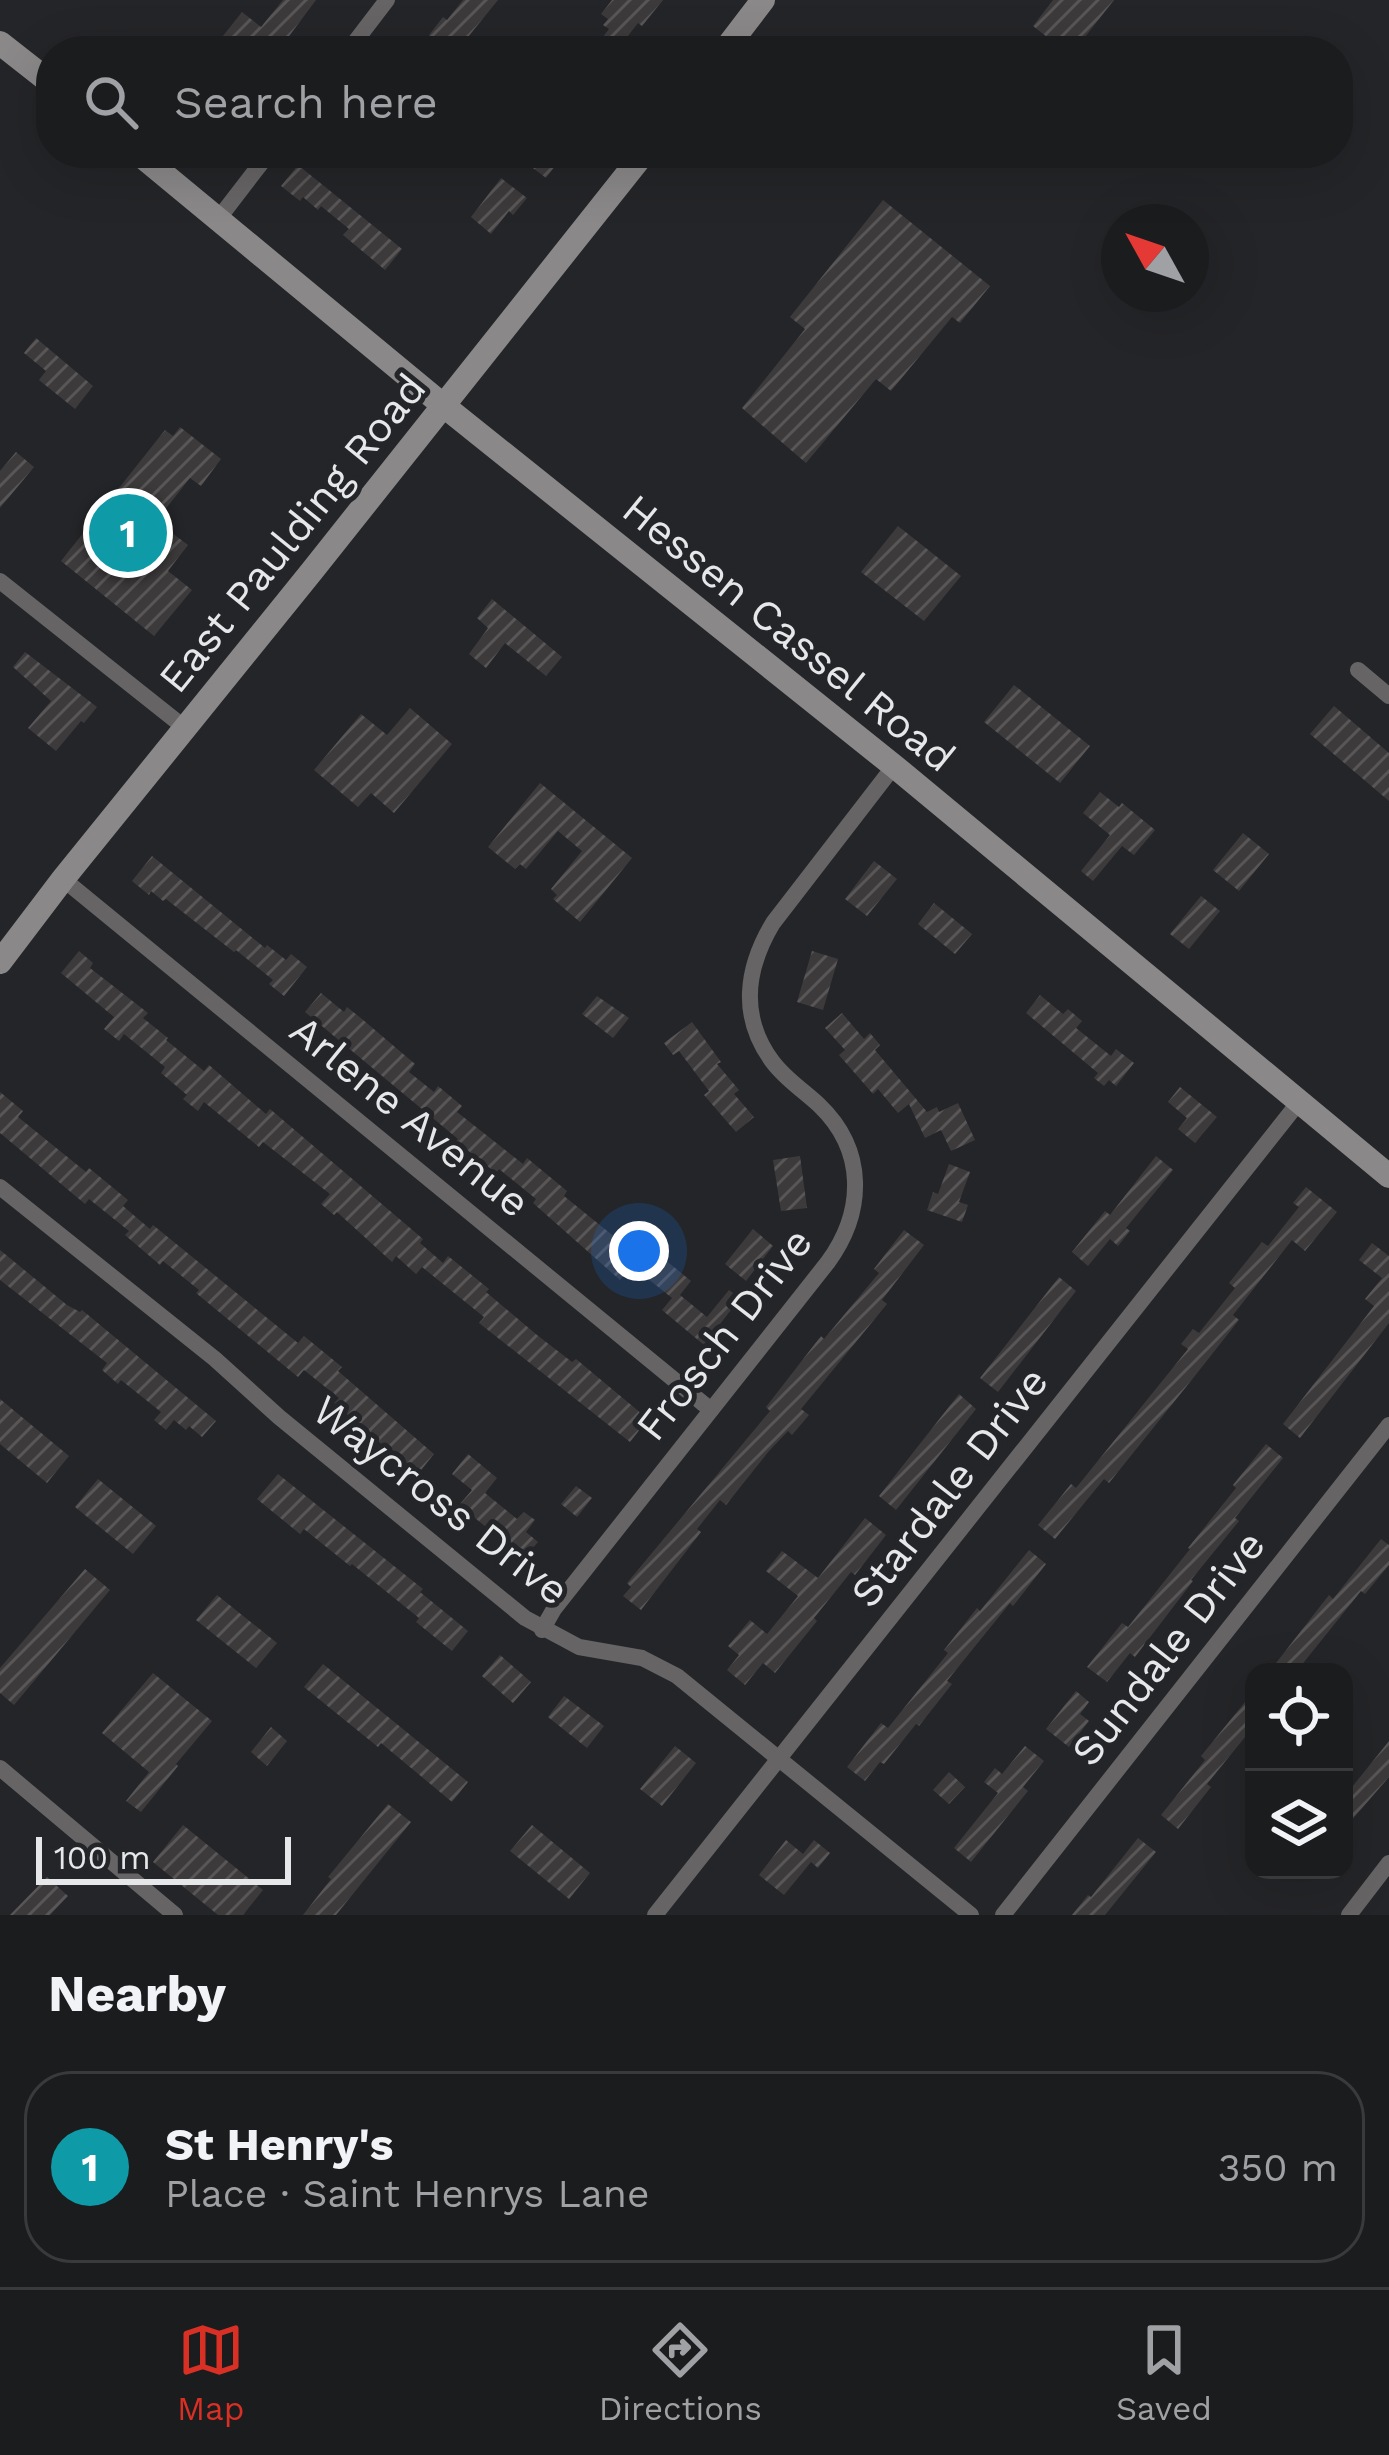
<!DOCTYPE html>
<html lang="en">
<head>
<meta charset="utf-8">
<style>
	body { margin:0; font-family:"Work Sans",sans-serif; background:#242527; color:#f1f3f6 }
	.controls { position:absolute; right:36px; bottom:36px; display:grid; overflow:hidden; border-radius:24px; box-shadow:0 12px 48px #0002 }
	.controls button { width:108px; height:108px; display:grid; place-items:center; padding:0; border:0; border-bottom:3px solid #393a3c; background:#1b1c1e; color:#f1f3f6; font:60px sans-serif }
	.compass { position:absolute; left:1101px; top:204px; width:108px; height:108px; border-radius:50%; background:#1b1c1e; box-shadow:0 12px 48px #0002; rotate:310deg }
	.scale { position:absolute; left:36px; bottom:30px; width:255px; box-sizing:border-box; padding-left:12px; border:6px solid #e6e7e9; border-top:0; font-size:33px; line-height:42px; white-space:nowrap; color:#e6e7e9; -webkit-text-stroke:9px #242528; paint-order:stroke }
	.you { position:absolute; left:639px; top:1251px; width:42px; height:42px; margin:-30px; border:9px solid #fff; border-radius:50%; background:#1a73e8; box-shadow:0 0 0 18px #1a73e833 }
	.badge { display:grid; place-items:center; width:78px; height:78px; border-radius:50%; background:#d93025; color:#fff; font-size:39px; font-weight:700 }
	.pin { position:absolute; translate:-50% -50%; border:6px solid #fff; box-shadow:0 3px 12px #0006 }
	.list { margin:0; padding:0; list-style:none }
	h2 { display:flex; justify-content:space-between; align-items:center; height:156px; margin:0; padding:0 48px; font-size:51px }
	h2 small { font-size:39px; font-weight:400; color:#a0a1a4 }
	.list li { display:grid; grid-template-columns:78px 1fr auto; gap:36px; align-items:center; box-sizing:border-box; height:192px; margin:0 24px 24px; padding:0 24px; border:3px solid #393a3c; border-radius:48px }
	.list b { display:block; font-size:45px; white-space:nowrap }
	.list p { margin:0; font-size:39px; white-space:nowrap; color:#a0a1a4 }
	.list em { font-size:39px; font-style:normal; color:#a0a1a4 }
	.icon { flex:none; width:66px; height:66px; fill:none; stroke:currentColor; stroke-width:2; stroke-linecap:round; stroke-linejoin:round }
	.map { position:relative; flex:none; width:1389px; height:1915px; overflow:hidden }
	.search { position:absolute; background:#1b1c1e; box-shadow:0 12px 48px #0002; left:36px; right:36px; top:36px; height:132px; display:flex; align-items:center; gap:30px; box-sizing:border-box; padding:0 42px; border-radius:48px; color:#a0a1a4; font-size:45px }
	.sheet { height:372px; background:#1b1c1e }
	nav { display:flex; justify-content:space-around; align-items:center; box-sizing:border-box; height:168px; border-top:3px solid #393a3c; background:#1b1c1e; font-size:33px; color:#a0a1a4 }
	nav a { display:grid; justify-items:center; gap:6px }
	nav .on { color:#d93025 }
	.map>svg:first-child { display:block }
</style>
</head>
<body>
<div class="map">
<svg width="1389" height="1915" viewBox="0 0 1389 1915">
	<defs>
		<pattern id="building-hatch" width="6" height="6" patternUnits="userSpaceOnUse" patternTransform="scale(3)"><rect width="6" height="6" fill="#3d3a3c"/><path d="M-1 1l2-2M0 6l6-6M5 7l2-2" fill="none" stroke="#595658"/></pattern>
	</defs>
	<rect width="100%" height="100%" fill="#242528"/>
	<g fill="url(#building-hatch)">
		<path d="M283,0H316L278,51H267L258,43L252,51H211L242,12L261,27Z"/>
		<path d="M463,0H498L468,37L471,39L462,51H431L438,43L429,35L443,17L447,20Z"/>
		<path d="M612,0H663L642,26L638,23L616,51H592L609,29L603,25L608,19L601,14Z"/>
		<path d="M1053,0H1114L1074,51H1065L1033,26Z"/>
		<path d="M533,153H565L546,178L525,162Z"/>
		<path d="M298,165L402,249L385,270L343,235L349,229L321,206L318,210L303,197L300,201L281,186Z"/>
		<path d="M501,178L527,198L513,215L509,211L491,234L471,217Z"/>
		<path d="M883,200L990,286L960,323L952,317L891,391L876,379L806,463L742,408L805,329L790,317Z"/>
		<path d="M36,338L93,386L75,409L39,380L46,371L24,353Z"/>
		<path d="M180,427L221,459L201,486L190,478L156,521L188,545L168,571L192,590L154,636L61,561L165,430L173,436Z"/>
		<path d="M16,452L34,467L0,508V471Z"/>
		<path d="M898,526L961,576L924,621L861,572Z"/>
		<path d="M492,599L562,657L546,676L505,643L486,668L469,654L488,628L477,618Z"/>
		<path d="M25,652L97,707L84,723L81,721L56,751L28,728L51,701L13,667Z"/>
		<path d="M1014,685L1090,746L1060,783L984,722Z"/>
		<path d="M1334,706L1389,753V801L1310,734Z"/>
		<path d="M410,708L452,744L394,813L371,793L358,807L314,770L361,714L387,735Z"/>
		<path d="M540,783L632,858L580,922L553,899L557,895L551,889L582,851L558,831L526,869L520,864L515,869L488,847Z"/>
		<path d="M1100,792L1119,807L1122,803L1155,830L1134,855L1122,846L1093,881L1081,871L1110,835L1083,813Z"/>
		<path d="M1243,833L1269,854L1239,891L1213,870Z"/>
		<path d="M152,856L265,948L267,945L286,960L291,954L307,967L284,996L269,984L273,980L236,950L234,952L166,899L163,901L151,891L149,895L132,881Z"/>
		<path d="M874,861L897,879L867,916L845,899Z"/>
		<path d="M1201,896L1220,911L1189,949L1170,934Z"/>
		<path d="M934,903L972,934L955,954L918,924Z"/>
		<path d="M79,951L93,963L90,968L148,1013L143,1018L168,1038L166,1040L204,1071L209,1065L266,1114L270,1109L423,1239L420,1243L443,1263L448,1256L489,1289L486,1292L537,1335L572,1362L576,1359L648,1419L630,1442L479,1323L484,1317L422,1267L416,1274L396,1256L392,1262L337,1212L334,1215L321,1204L330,1194L263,1142L259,1147L204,1102L198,1111L183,1099L187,1095L161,1073L165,1067L124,1034L119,1041L104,1029L114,1017L61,973Z"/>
		<path d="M812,951L838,959L823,1010L797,1002Z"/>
		<path d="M321,993L344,1012L347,1007L362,1019L415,1064L409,1072L434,1092L438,1086L462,1106L457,1112L523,1164L527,1158L567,1191L564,1196L627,1247L636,1236L691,1281L680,1295L707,1317L729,1290L740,1298L704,1345L662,1310L672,1298L632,1266L620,1280L533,1203L536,1199L499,1169L496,1173L456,1141L458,1139L305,1012Z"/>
		<path d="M1040,995L1063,1014L1068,1009L1082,1021L1076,1028L1111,1056L1116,1049L1134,1063L1116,1086L1109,1080L1104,1086L1094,1078L1098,1073L1026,1013Z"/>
		<path d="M597,996L629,1018L613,1038L582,1014Z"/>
		<path d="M842,1013L864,1039L870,1033L880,1045L875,1050L927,1112L937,1107L939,1112L958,1103L975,1140L951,1151L941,1130L925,1138L909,1104L898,1113L878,1089L873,1094L839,1055L845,1050L825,1028Z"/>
		<path d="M692,1022L721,1062L717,1064L739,1090L734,1094L754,1117L736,1132L704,1095L709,1091L679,1051L673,1055L664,1043Z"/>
		<path d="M1180,1087L1217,1117L1195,1143L1178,1129L1187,1118L1168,1102Z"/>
		<path d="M0,1092L23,1111L18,1117L86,1172L89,1168L128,1200L123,1206L150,1229L153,1225L298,1343L304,1336L342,1367L338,1371L434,1454L417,1475L334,1403L339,1398L304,1370L298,1377L196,1293L199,1290L163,1261L160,1265L125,1235L129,1231L89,1199L85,1204L0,1133Z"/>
		<path d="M800,1156L807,1208L781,1211L773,1160Z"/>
		<path d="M1156,1156L1173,1170L1126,1228L1130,1231L1118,1246L1110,1239L1088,1266L1072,1252L1105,1211L1110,1215Z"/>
		<path d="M949,1164L970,1172L959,1202L968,1205L962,1222L927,1210L933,1192L938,1194Z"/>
		<path d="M1306,1187L1337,1212L1305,1251L1292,1240L1233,1315L1239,1320L1190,1382L1109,1483L1104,1479L1055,1539L1038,1525L1071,1484L1076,1488L1188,1349L1181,1344L1193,1329L1199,1333L1235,1288L1229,1283L1262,1242L1268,1246L1299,1207L1293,1203Z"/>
		<path d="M753,1229L773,1246L746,1281L725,1264Z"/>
		<path d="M904,1230L924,1245L882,1300L887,1304L801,1409L809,1415L792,1435L788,1431L769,1451L726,1505L720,1500L697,1529L701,1532L641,1610L623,1596L631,1587L627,1583L770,1411L766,1407L821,1336L824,1339L879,1273L874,1269Z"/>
		<path d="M1372,1243L1389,1256V1323L1300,1438L1283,1424L1374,1306L1365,1299L1382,1278L1359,1260Z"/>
		<path d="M0,1250L67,1305L80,1312L82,1310L216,1421L202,1437L189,1426L186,1430L174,1420L166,1430L154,1420L161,1412L121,1380L118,1384L102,1370L107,1363L0,1280Z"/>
		<path d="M1059,1277L1076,1291L998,1392L980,1378Z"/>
		<path d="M959,1394L976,1409L896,1510L879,1496Z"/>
		<path d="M0,1399L69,1456L47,1483L0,1444Z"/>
		<path d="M1266,1444L1283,1458L1235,1518L1239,1521L1191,1580L1193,1581L1135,1657L1130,1653L1107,1682L1087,1667L1122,1623L1128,1627L1190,1549L1188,1548L1236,1488L1233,1485Z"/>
		<path d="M468,1454L497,1478L485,1493L517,1519L524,1512L535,1520L526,1532L538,1542L524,1558L459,1505L472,1490L452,1474Z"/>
		<path d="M278,1474L423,1589L420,1592L468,1631L452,1651L416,1622L419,1618L352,1564L350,1566L304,1529L300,1534L257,1499Z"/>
		<path d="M98,1479L156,1526L133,1554L75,1507Z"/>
		<path d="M576,1486L592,1498L577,1517L561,1504Z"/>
		<path d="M865,1518L886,1535L855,1575L851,1572L814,1618L817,1621L775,1673L763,1663L745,1685L727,1670L739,1655L728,1646L750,1620L767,1634L798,1596L766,1571L782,1551L818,1578Z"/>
		<path d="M1381,1539L1389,1545V1565L1365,1594L1361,1591L1296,1672H1269L1329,1595L1333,1599Z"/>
		<path d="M1029,1550L1046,1564L1013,1606L1010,1603L947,1681L952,1684L919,1726L916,1724L884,1764L880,1762L865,1781L847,1767L881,1723L888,1728L948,1653L944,1650L977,1608L980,1611Z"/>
		<path d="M85,1569L110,1590L14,1705L0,1693V1668Z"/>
		<path d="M217,1595L277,1643L256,1668L196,1620Z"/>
		<path d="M500,1655L531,1682L513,1703L482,1676Z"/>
		<path d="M323,1664L468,1782L452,1802L381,1743L378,1747L304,1687Z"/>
		<path d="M153,1673L212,1721L176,1764L178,1766L141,1812L126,1801L149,1772L102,1733Z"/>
		<path d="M1076,1691L1089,1702L1080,1714L1089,1721L1069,1747L1046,1729Z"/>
		<path d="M1254,1691V1726L1207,1784L1211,1787L1178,1829L1161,1815L1205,1760L1201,1756Z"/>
		<path d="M564,1696L604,1726L587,1748L548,1717Z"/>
		<path d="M271,1727L287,1741L267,1766L251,1752Z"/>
		<path d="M1389,1741V1777L1344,1829V1797Z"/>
		<path d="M675,1746L696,1763L662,1806L640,1789Z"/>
		<path d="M1025,1746L1044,1761L1023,1787L1028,1791L971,1862L954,1848L998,1793L984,1782L995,1768L1002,1774Z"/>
		<path d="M949,1772L965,1787L949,1804L933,1790Z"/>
		<path d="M388,1804L411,1822L336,1915H303L331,1879L328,1877Z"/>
		<path d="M183,1825L263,1890L243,1915H218L153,1862Z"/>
		<path d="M532,1825L590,1873L569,1899L510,1851Z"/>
		<path d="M1138,1838L1156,1852L1105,1915H1072L1088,1895L1091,1897Z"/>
		<path d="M786,1840L803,1854L814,1840L830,1853L818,1868L811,1862L784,1895L759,1875Z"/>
		<path d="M47,1877L68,1896L50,1915H10Z"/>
	</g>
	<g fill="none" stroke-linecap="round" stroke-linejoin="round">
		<g stroke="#666464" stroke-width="16">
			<path d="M348,51L387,0"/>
			<path d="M219,218L269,153"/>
			<path d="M0,581L185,728"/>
			<path d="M1358,670L1389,696"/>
			<path d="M63,879L711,1410"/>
			<path d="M0,1187L215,1359L279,1417L525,1618L579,1647L642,1658L677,1676L971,1915"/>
			<path d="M542,1630L554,1609L828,1262C865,1211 866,1150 819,1105C803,1090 785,1079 772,1061C739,1016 746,968 773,923L894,766"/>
			<path d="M0,1768L175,1915"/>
			<path d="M655,1915L1299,1102"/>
			<path d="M1003,1915L1389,1425"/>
			<path d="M1349,1915L1389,1863"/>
		</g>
		<g stroke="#8a8888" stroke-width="24">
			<path d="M0,43L51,83"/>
			<path d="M724,51L763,0"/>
			<path d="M138,153L444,406L894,766L1389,1176"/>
			<path d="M0,962L63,879L312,571L644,153"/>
		</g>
	</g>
	<g text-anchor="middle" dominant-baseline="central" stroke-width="10" stroke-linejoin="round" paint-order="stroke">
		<g font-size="42" fill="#e6e7e9" stroke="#242528">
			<text transform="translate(292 533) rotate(-51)">East Paulding Road</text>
			<text transform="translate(789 633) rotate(39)">Hessen Cassel Road</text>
			<text transform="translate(410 1116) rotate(39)">Arlene Avenue</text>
			<text transform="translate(724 1334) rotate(-52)">Frosch Drive</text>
			<text transform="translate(949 1487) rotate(-52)">Stardale Drive</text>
			<text transform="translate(441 1500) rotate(38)">Waycross Drive</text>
			<text transform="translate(1168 1648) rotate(-52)">Sundale Drive</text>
		</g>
	</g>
</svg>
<div class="controls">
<button><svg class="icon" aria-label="locate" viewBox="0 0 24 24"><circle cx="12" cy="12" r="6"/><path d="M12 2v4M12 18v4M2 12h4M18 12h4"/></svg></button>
<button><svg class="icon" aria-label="layers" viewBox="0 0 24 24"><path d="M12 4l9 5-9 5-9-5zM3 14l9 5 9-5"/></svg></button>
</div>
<svg class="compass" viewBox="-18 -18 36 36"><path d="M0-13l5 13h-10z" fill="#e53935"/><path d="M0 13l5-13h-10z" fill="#a0a1a4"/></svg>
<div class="scale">100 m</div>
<div class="you"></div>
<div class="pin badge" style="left:128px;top:533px;background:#0f9aa8">1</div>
<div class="search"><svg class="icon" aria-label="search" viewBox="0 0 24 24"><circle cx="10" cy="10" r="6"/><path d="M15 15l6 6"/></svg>Search here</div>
</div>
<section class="sheet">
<h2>Nearby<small></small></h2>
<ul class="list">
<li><span class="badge" style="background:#0f9aa8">1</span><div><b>St Henry's</b><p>Place · Saint Henrys Lane</p></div><em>350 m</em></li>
</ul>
</section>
<nav>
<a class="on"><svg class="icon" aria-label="map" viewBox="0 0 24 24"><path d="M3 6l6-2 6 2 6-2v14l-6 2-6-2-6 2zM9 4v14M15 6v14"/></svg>Map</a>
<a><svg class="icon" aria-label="directions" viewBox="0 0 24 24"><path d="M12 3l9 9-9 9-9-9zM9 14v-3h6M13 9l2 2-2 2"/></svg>Directions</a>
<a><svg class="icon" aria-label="saved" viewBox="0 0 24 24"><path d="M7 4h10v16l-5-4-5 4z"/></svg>Saved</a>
</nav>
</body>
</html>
